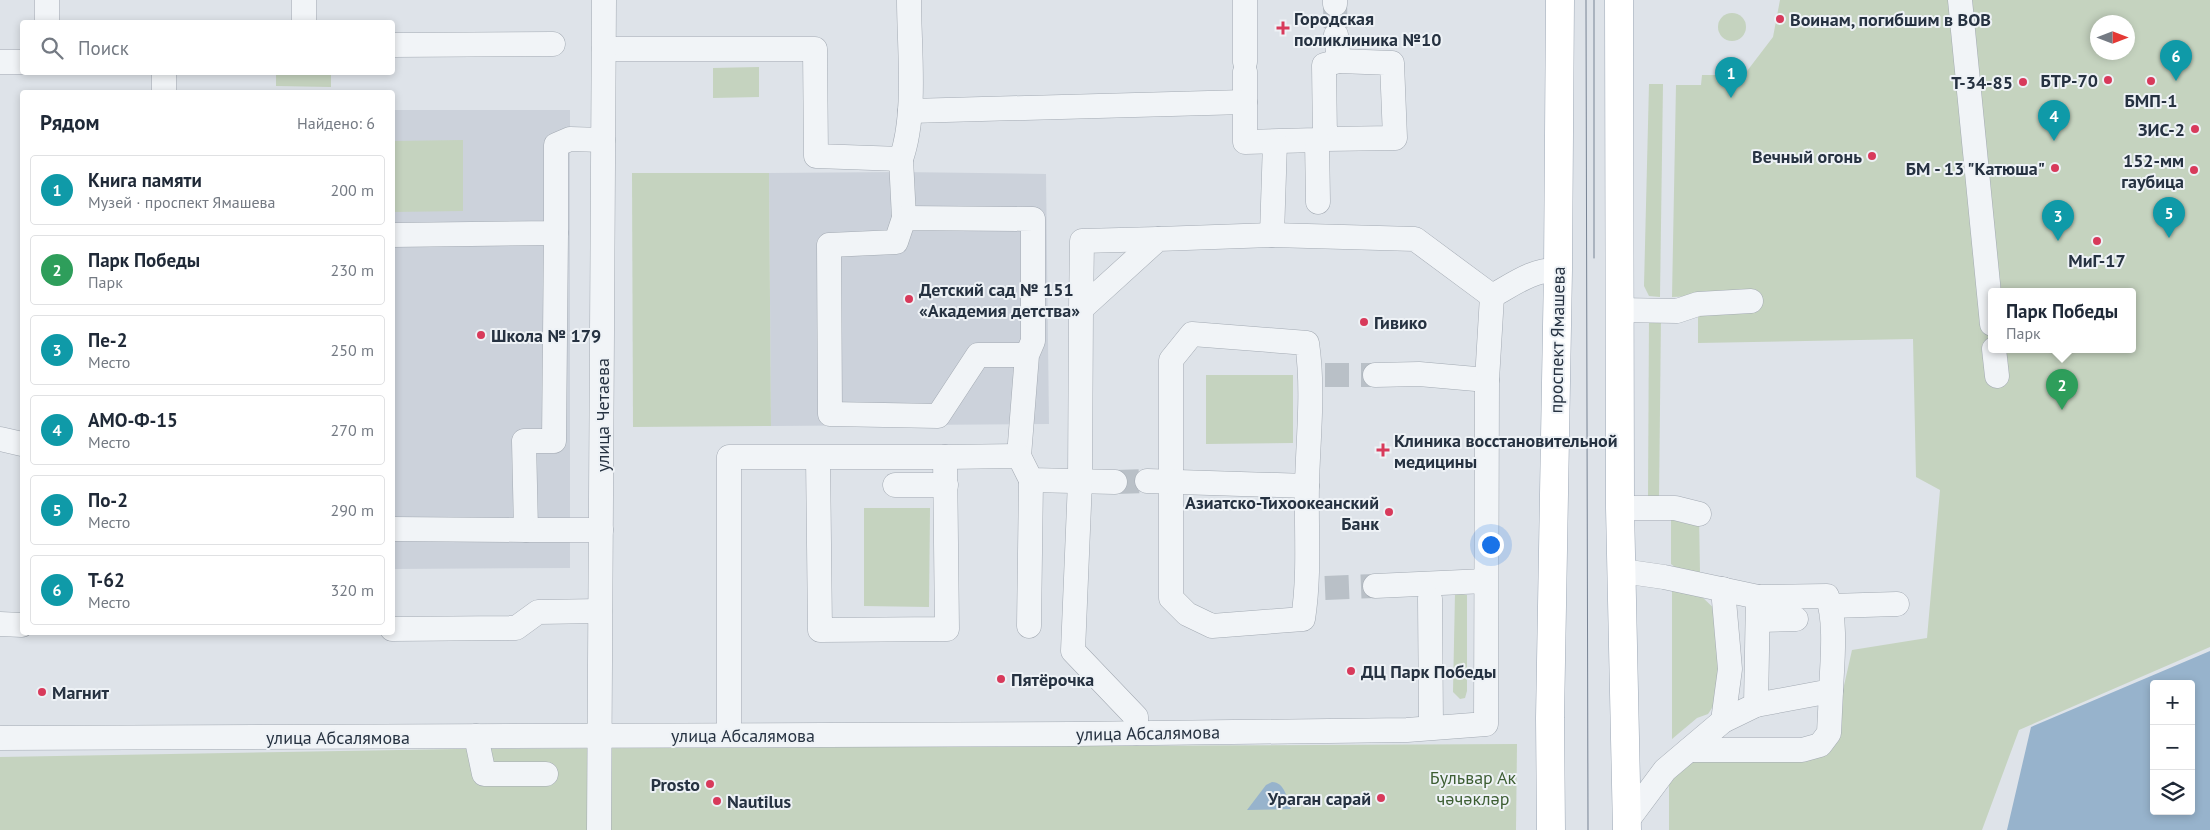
<!DOCTYPE html>
<html lang="ru">
<head>
<meta charset="utf-8">
<style>
	body { margin:0; font-family:"PT Sans",sans-serif; background:#f2f2f3; color:#1f2937 }
	.controls { position:absolute; right:15px; bottom:15px; display:grid; overflow:hidden; border-radius:5px; box-shadow:0 2px 8px #0003 }
	.controls button { width:45px; height:45px; display:grid; place-items:center; padding:0; border:0; border-bottom:1px solid #e0e1e3; background:#fff; color:#1f2937; font:25px sans-serif }
	.compass { position:absolute; left:2090px; top:15px; width:45px; height:45px; border-radius:50%; background:#fff; box-shadow:0 2px 8px #0003; rotate:90deg }
	.you { position:absolute; left:1490px; top:544px; width:18px; height:18px; margin:-12px; border:4px solid #fff; border-radius:50%; background:#1a73e8; box-shadow:0 0 0 8px #1a73e833 }
	.badge { display:grid; place-items:center; width:32px; height:32px; border-radius:50%; background:#d83a5b; color:#fff; font-size:16px; font-weight:700 }
	.pin { position:absolute; translate:-50% -41px; filter:drop-shadow(0 1px 2px #0008) }
	.pin::after { content:''; position:absolute; top:26px; width:18px; height:15px; background:inherit; clip-path:polygon(0 0,100% 0,50% 100%) }
	.popup { position:absolute; left:1988px; top:288px; width:148px; height:65px; box-sizing:border-box; display:grid; place-content:center; border-radius:5px; background:#fff; filter:drop-shadow(0 1px 4px #0005); font-size:16px; white-space:nowrap; color:#747a83 }
	.popup b { font-size:19px; color:#1f2937 }
	.popup::after { content:''; position:absolute; left:50%; top:100%; margin-left:-10px; border:10px solid transparent; border-top-color:#fff }
	.list { margin:0; padding:0; list-style:none }
	h2 { display:flex; justify-content:space-between; align-items:center; height:65px; margin:0; padding:0 20px; font-size:21px }
	h2 small { font-size:16px; font-weight:400; color:#747a83 }
	.list li { display:grid; grid-template-columns:32px 1fr auto; gap:15px; align-items:center; box-sizing:border-box; height:70px; margin:0 10px 10px; padding:0 10px; border:1px solid #e0e1e3; border-radius:5px }
	.list b { display:block; font-size:19px; white-space:nowrap }
	.list p { margin:0; font-size:16px; white-space:nowrap; color:#747a83 }
	.list em { font-size:16px; font-style:normal; color:#747a83 }
	.icon { flex:none; width:28px; height:28px; fill:none; stroke:currentColor; stroke-width:2; stroke-linecap:round; stroke-linejoin:round }
	.map { position:relative; flex:none; width:2210px; height:830px; overflow:hidden }
	.search { position:absolute; background:#fff; box-shadow:0 2px 8px #0003; left:20px; top:20px; width:375px; height:55px; display:flex; align-items:center; gap:12px; box-sizing:border-box; padding:0 18px; border-radius:5px; color:#747a83; font-size:19px }
	.panel { position:absolute; background:#fff; box-shadow:0 2px 8px #0003; left:20px; top:90px; width:375px; height:545px; border-radius:5px }
	.map>svg:first-child { display:block }
</style>
</head>
<body>
<div class="map">
<svg width="2210" height="830" viewBox="0 0 2210 830">
	<rect width="100%" height="100%" fill="#dee3e9"/>
	<g fill="#ccd2db">
		<path d="M392,110H570V568L393,569Z"/>
		<path d="M900,172L1046,174L1049,424L771,426L769,173Z"/>
	</g>
	<g fill="#c5d3bf" fill-rule="evenodd">
		<path d="M1780,0H2210V647L2019,730L1982,830H1669V778L1690,760L1829,752L1852,650L1927,638L1940,490L1916,477L1913,339L1698,343V296L1672,297L1676,85H1701L1702,75H1744L1773,37ZM2098,22H2128V52H2098ZM1992,291H2132V349H1992Z"/>
		<circle cx="1732" cy="27" r="14"/>
		<path d="M759,67V97L713,98V68Z"/>
		<path d="M276,73H331V87L276,86Z"/>
		<path d="M1649,84H1663L1660,297L1649,296L1644,286Z"/>
		<path d="M463,140V211L393,212V141Z"/>
		<path d="M632,173H769L771,426L633,427Z"/>
		<path d="M1649,315L1661,316L1659,499L1648,498Z"/>
		<path d="M1206,375H1293V443L1206,444Z"/>
		<path d="M864,508H930L929,607L864,606Z"/>
		<path d="M1671,513L1699,515L1700,573L1676,568L1671,564Z"/>
		<path d="M1672,589L1700,595L1721,615L1720,696L1708,714L1697,718L1672,739Z"/>
		<path d="M1455,593L1467,595V691L1465,698L1460,699L1453,692Z"/>
		<path d="M1517,744L1516,830H0V757L457,749Z"/>
	</g>
	<g fill="#97b3cc" fill-rule="evenodd">
		<path d="M2210,651V830H2007L2031,727ZM2154,684H2191V811H2154Z"/>
		<path d="M1272,782C1285,782 1287,799 1291,809L1247,810L1266,785Z"/>
	</g>
	<g fill="none" stroke-linecap="round" stroke-linejoin="round">
		<g stroke="#b9c0c7" stroke-width="24" stroke-dasharray="24 12" stroke-linecap="butt">
			<path d="M1335,4L1336,35"/>
			<path d="M1325,375H1375"/>
			<path d="M1115,482L1147,481"/>
			<path d="M1325,588L1375,586"/>
		</g>
		<g stroke="#a3aab3" stroke-width="25">
			<g id="minor">
				<path d="M47,0V22"/>
				<path d="M304,0V22"/>
				<path d="M1335,0V4"/>
				<path d="M1960,0L1992,324"/>
				<path d="M1336,35L1339,61"/>
				<path d="M392,45L553,44"/>
				<path d="M604,49H815L816,156L901,159C917,114 909,48 909,0"/>
				<path d="M0,62H22"/>
				<path d="M1245,62V0"/>
				<path d="M1245,72V142L1317,140L1325,139L1324,65L1339,61L1392,63L1395,138L1325,139"/>
				<path d="M164,92V72"/>
				<path d="M910,111L1245,102"/>
				<path d="M1317,140L1318,202"/>
				<path d="M901,159L904,218"/>
				<path d="M556,233L554,441H524L526,530H601"/>
				<path d="M392,235L556,233V145L570,139L603,140"/>
				<path d="M1272,235L1275,142"/>
				<path d="M1081,309L1082,241L1158,239"/>
				<path d="M1619,310L1677,311L1698,304L1751,301"/>
				<path d="M1192,334L1307,343C1314,391 1308,437 1307,485C1306,530 1310,574 1303,619L1212,626L1187,614L1171,598V360Z"/>
				<path d="M1994,349L1997,376"/>
				<path d="M1375,375L1419,374L1487,380L1492,296"/>
				<path d="M0,439L22,444"/>
				<path d="M1019,456L1027,355L1033,341V219L904,218L896,242L829,245L830,414L938,416L978,355H1027"/>
				<path d="M945,457L1019,456L1031,480L1115,482"/>
				<path d="M1147,481L1307,486"/>
				<path d="M895,485H946"/>
				<path d="M1620,508H1675L1699,514"/>
				<path d="M392,529L526,530"/>
				<path d="M1622,571L1664,577L1758,597L1756,705L1723,721L1665,770L1627,821"/>
				<path d="M1375,586L1485,581"/>
				<path d="M1723,589L1730,669L1723,721"/>
				<path d="M1430,599L1431,726"/>
				<path d="M1831,606L1897,604"/>
				<path d="M1758,620L1796,619"/>
				<path d="M0,624L22,625"/>
				<path d="M1029,626L1031,480"/>
				<path d="M392,629L516,628L538,612L600,611"/>
				<path d="M1756,705L1831,691C1832,665 1837,620 1827,596L1758,597"/>
				<path d="M1136,733V717L1073,651L1080,481L1081,309L1158,239L1272,235L1415,239L1492,296C1514,284 1533,269 1558,270"/>
				<path d="M729,735V457H945L947,629L820,630L818,457"/>
				<path d="M476,736L484,774H546"/>
				<path d="M0,738L1073,734L1407,730L1486,724L1487,380"/>
				<path d="M1689,750H1802L1820,745L1829,733L1831,691"/>
				<path d="M599,830L604,0"/>
			</g>
		</g>
		<g stroke="#9da8b6" stroke-width="29">
			<g id="major">
				<path d="M1619,0L1620,508L1627,830"/>
				<path d="M1551,830L1550,718L1558,270L1560,0"/>
			</g>
		</g>
		<use href="#minor" stroke="#f1f4f7" stroke-width="24"/>
		<use href="#major" stroke="#fff" stroke-width="28"/>
		<g stroke="#778394" stroke-width="1">
			<path d="M1586,0L1588,830"/>
			<path d="M1594,258V0"/>
		</g>
	</g>
	<g fill="#d83a5b" stroke="#eef2f6" stroke-width="2">
		<circle cx="1780" cy="19" r="5"/>
		<path d="M1280.5 20.5h5v5h5v5h-5v5h-5v-5h-5v-5h5z"/>
		<circle cx="2108" cy="80" r="5"/>
		<circle cx="2151" cy="81" r="5"/>
		<circle cx="2023" cy="82" r="5"/>
		<circle cx="2195" cy="129" r="5"/>
		<circle cx="1872" cy="156" r="5"/>
		<circle cx="2055" cy="168" r="5"/>
		<circle cx="2194" cy="170" r="5"/>
		<circle cx="2097" cy="241" r="5"/>
		<circle cx="909" cy="299" r="5"/>
		<circle cx="1364" cy="322" r="5"/>
		<circle cx="481" cy="335" r="5"/>
		<path d="M1380.5 442.5h5v5h5v5h-5v5h-5v-5h-5v-5h5z"/>
		<circle cx="1389" cy="512" r="5"/>
		<circle cx="1351" cy="671" r="5"/>
		<circle cx="1001" cy="679" r="5"/>
		<circle cx="42" cy="692" r="5"/>
		<circle cx="710" cy="784" r="5"/>
		<circle cx="1381" cy="798" r="5"/>
		<circle cx="717" cy="801" r="5"/>
	</g>
	<g text-anchor="middle" dominant-baseline="central" stroke-width="4" stroke-linejoin="round" paint-order="stroke">
		<g font-size="18" font-weight="bold" fill="#263241" stroke="#eef2f6" text-anchor="start">
			<text x="1294" y="18">Городская<tspan x="1294" dy="21">поликлиника №10</tspan></text>
			<text x="1790" y="19">Воинам, погибшим в ВОВ</text>
			<text x="2098" y="80" text-anchor="end">БТР-70</text>
			<text x="2013" y="82" text-anchor="end">Т-34-85</text>
			<text x="2151" y="100" text-anchor="middle">БМП-1</text>
			<text x="2185" y="129" text-anchor="end">ЗИС-2</text>
			<text x="1862" y="156" text-anchor="end">Вечный огонь</text>
			<text x="2184" y="160" text-anchor="end">152-мм<tspan x="2184" dy="21">гаубица</tspan></text>
			<text x="2045" y="168" text-anchor="end">БМ - 13 "Катюша"</text>
			<text x="2097" y="260" text-anchor="middle">МиГ-17</text>
			<text x="919" y="289">Детский сад № 151<tspan x="919" dy="21">«Академия детства»</tspan></text>
			<text x="1374" y="322">Гивико</text>
			<text x="491" y="335">Школа № 179</text>
			<text x="1394" y="440">Клиника восстановительной<tspan x="1394" dy="21">медицины</tspan></text>
			<text x="1379" y="502" text-anchor="end">Азиатско-Тихоокеанский<tspan x="1379" dy="21">Банк</tspan></text>
			<text x="1361" y="671">ДЦ Парк Победы</text>
			<text x="1011" y="679">Пятёрочка</text>
			<text x="52" y="692">Магнит</text>
			<text x="700" y="784" text-anchor="end">Prosto</text>
			<text x="1371" y="798" text-anchor="end">Ураган сарай</text>
			<text x="727" y="801">Nautilus</text>
		</g>
		<g font-size="18" fill="#263241" stroke="#eef2f6">
			<text transform="translate(1557 340) rotate(-89)">проспект Ямашева</text>
			<text transform="translate(602 415) rotate(-90)">улица Четаева</text>
			<text transform="translate(1148 733) rotate(-1)">улица Абсалямова</text>
			<text x="743" y="735">улица Абсалямова</text>
			<text x="338" y="737">улица Абсалямова</text>
		</g>
		<g font-size="18" fill="#3d5e33" stroke="#eef2f6">
			<text x="1473" y="777">Бульвар Ак<tspan x="1473" dy="21">чәчәкләр</tspan></text>
		</g>
	</g>
</svg>
<div class="controls">
<button>+</button>
<button>−</button>
<button><svg class="icon" aria-label="layers" viewBox="0 0 24 24"><path d="M12 4l9 5-9 5-9-5zM3 14l9 5 9-5"/></svg></button>
</div>
<svg class="compass" viewBox="-18 -18 36 36"><path d="M0-13l5 13h-10z" fill="#e53935"/><path d="M0 13l5-13h-10z" fill="#747a83"/></svg>
<div class="you"></div>
<div class="pin badge" style="left:1731px;top:98px;background:#0f9aa8">1</div>
<div class="pin badge" style="left:2062px;top:410px;background:#2e9e5b">2</div>
<div class="popup"><b>Парк Победы</b>Парк</div>
<div class="pin badge" style="left:2058px;top:241px;background:#0f9aa8">3</div>
<div class="pin badge" style="left:2054px;top:141px;background:#0f9aa8">4</div>
<div class="pin badge" style="left:2169px;top:238px;background:#0f9aa8">5</div>
<div class="pin badge" style="left:2176px;top:81px;background:#0f9aa8">6</div>
<div class="search"><svg class="icon" aria-label="search" viewBox="0 0 24 24"><circle cx="10" cy="10" r="6"/><path d="M15 15l6 6"/></svg>Поиск</div>
<section class="panel">
<h2>Рядом<small>Найдено: 6</small></h2>
<ul class="list">
<li><span class="badge" style="background:#0f9aa8">1</span><div><b>Книга памяти</b><p>Музей · проспект Ямашева</p></div><em>200 m</em></li>
<li><span class="badge" style="background:#2e9e5b">2</span><div><b>Парк Победы</b><p>Парк</p></div><em>230 m</em></li>
<li><span class="badge" style="background:#0f9aa8">3</span><div><b>Пе-2</b><p>Место</p></div><em>250 m</em></li>
<li><span class="badge" style="background:#0f9aa8">4</span><div><b>АМО-Ф-15</b><p>Место</p></div><em>270 m</em></li>
<li><span class="badge" style="background:#0f9aa8">5</span><div><b>По-2</b><p>Место</p></div><em>290 m</em></li>
<li><span class="badge" style="background:#0f9aa8">6</span><div><b>Т-62</b><p>Место</p></div><em>320 m</em></li>
</ul>
</section>
</div>
</body>
</html>
